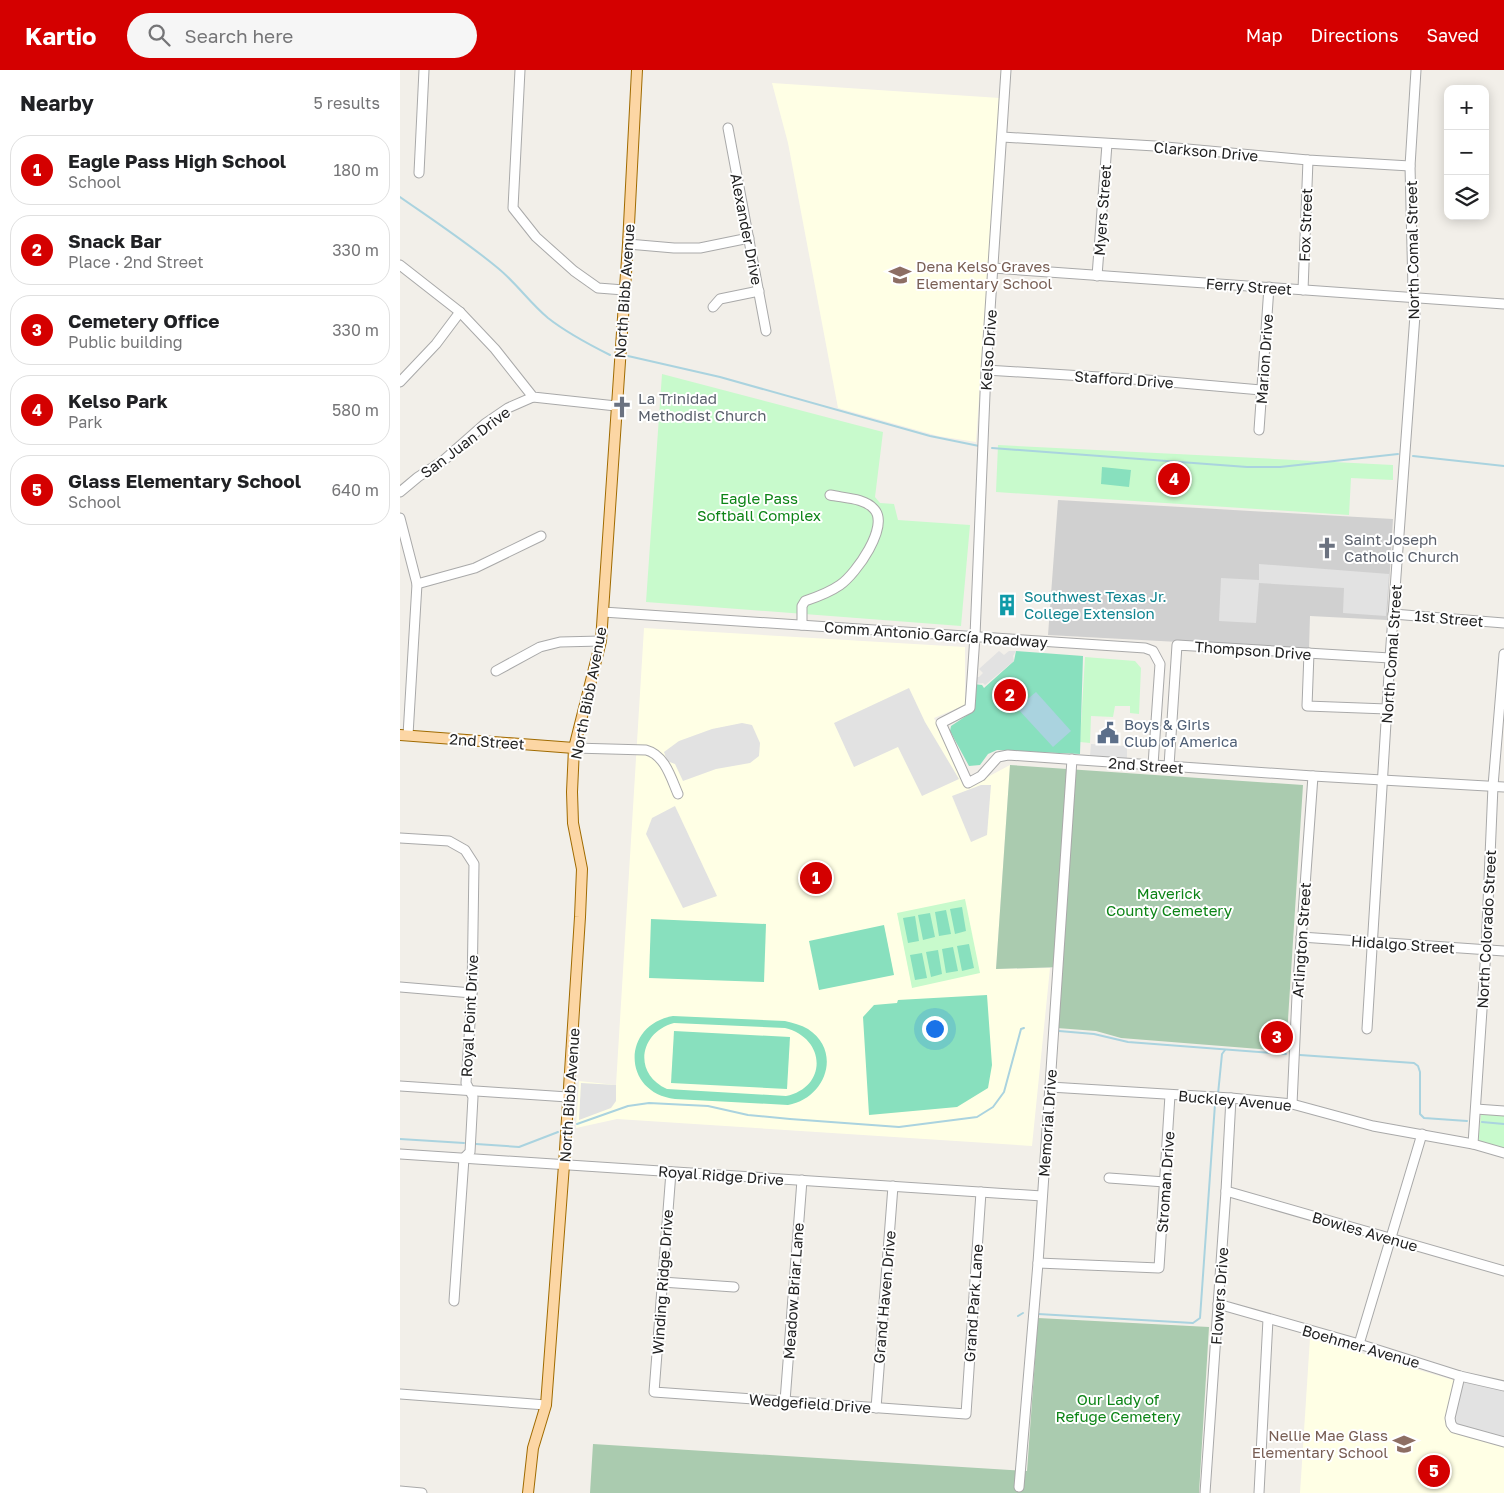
<!DOCTYPE html>
<html lang="en">
<head>
<meta charset="utf-8">
<style>
	body { margin:0; font-family:"Golos Text",sans-serif; background:#f6f6f6; color:#202124 }
	.controls { position:absolute; right:15px; top:15px; display:grid; overflow:hidden; border-radius:10px; box-shadow:0 2px 12px #0003 }
	.controls button { width:45px; height:45px; display:grid; place-items:center; padding:0; border:0; border-bottom:1px solid #e0e0e0; background:#fff; color:#202124; font:25px sans-serif }
	.you { position:absolute; left:534px; top:958px; width:18px; height:18px; margin:-12px; border:4px solid #fff; border-radius:50%; background:#1a73e8; box-shadow:0 0 0 8px #1a73e833 }
	.badge { display:grid; place-items:center; width:32px; height:32px; border-radius:50%; background:#d40000; color:#fff; font-size:16px; font-weight:700 }
	.pin { position:absolute; translate:-50% -50%; border:2px solid #fff; box-shadow:0 1px 5px #0006 }
	.list { margin:0; padding:0; list-style:none }
	h2 { display:flex; justify-content:space-between; align-items:center; height:65px; margin:0; padding:0 20px; font-size:21px }
	h2 small { font-size:16px; font-weight:400; color:#757577 }
	.list li { display:grid; grid-template-columns:32px 1fr auto; gap:15px; align-items:center; box-sizing:border-box; height:70px; margin:0 10px 10px; padding:0 10px; border:1px solid #e0e0e0; border-radius:20px }
	.list b { display:block; font-size:19px; white-space:nowrap }
	.list p { margin:0; font-size:16px; white-space:nowrap; color:#757577 }
	.list em { font-size:16px; font-style:normal; color:#757577 }
	.icon { flex:none; width:28px; height:28px; fill:none; stroke:currentColor; stroke-width:2; stroke-linecap:round; stroke-linejoin:round }
	.map { position:relative; flex:none; width:1104px; height:1423px; overflow:hidden }
	header { display:flex; align-items:center; gap:30px; box-sizing:border-box; height:70px; padding:0 25px; background:#d40000; color:#fff }
	header strong { font-size:24px }
	nav { display:flex; gap:28px; margin-inline-start:auto; font-size:18px }
	.search { width:350px; height:45px; background:#f6f6f6; display:flex; align-items:center; gap:12px; box-sizing:border-box; padding:0 18px; border-radius:28px; color:#757577; font-size:19px }
	main { display:flex }
	aside { flex:1; background:#fff }
	.map>svg:first-child { display:block }
</style>
</head>
<body>
<header>
<strong>Kartio</strong>
<div class="search"><svg class="icon" aria-label="search" viewBox="0 0 24 24"><circle cx="10" cy="10" r="6"/><path d="M15 15l6 6"/></svg>Search here</div>
<nav><a>Map</a><a>Directions</a><a>Saved</a></nav>
</header>
<main>
<aside>
<h2>Nearby<small>5 results</small></h2>
<ul class="list">
<li><span class="badge">1</span><div><b>Eagle Pass High School</b><p>School</p></div><em>180 m</em></li>
<li><span class="badge">2</span><div><b>Snack Bar</b><p>Place · 2nd Street</p></div><em>330 m</em></li>
<li><span class="badge">3</span><div><b>Cemetery Office</b><p>Public building</p></div><em>330 m</em></li>
<li><span class="badge">4</span><div><b>Kelso Park</b><p>Park</p></div><em>580 m</em></li>
<li><span class="badge">5</span><div><b>Glass Elementary School</b><p>School</p></div><em>640 m</em></li>
</ul>
</aside>
<div class="map">
<svg width="1104" height="1423" viewBox="0 0 1104 1423">
	<rect width="100%" height="100%" fill="#f2efe9"/>
	<g fill="#ffffe5">
		<path d="M372,13L600,28L576,372L538,366L438,338L388,73Z"/>
		<path d="M244,558L565,577V635L534,648L567,718L610,695L596,899L650,898L632,1076L217,1049L176,1058L179,1011L216,1015Z"/>
		<path d="M910,1268L1104,1325V1423H900Z"/>
	</g>
	<path fill="#d0d0d0" d="M658,430L993,449L987,550L910,546L909,579L648,565Z"/>
	<g fill="#aacbaf">
		<path d="M610,695L903,715L886,981L721,968L696,961L657,958L661,897L596,899Z"/>
		<path d="M638,1248L809,1257L799,1423H190L193,1374L627,1401Z"/>
	</g>
	<g fill="#c8facc">
		<path d="M262,304L483,362L475,427L480,433L494,434L498,450L570,455L561,556L246,532Z"/>
		<path d="M598,375L993,395V410L951,408L949,445L596,422Z"/>
		<path d="M685,587L735,591L741,598L739,644L730,643V636H715L713,647L691,646L690,673L680,672Z"/>
		<path d="M565,829L580,903L512,918L497,843Z"/>
		<path d="M1081,1043L1104,1045V1081L1078,1073Z"/>
	</g>
	<g fill="#88e0be" fill-rule="evenodd">
		<path d="M702,397L731,400L729,417L701,414Z"/>
		<path d="M616,581L683,586L680,684L597,680L588,684L580,695L569,696L550,661L551,656L572,642L574,614L582,615L584,618L614,591Z"/>
		<path d="M562,837L566,861L555,864L550,839Z"/>
		<path d="M546,840L551,864L539,866L535,842Z"/>
		<path d="M530,843L535,867L523,870L518,845Z"/>
		<path d="M515,846L519,871L508,873L503,848Z"/>
		<path d="M251,849L366,854L364,912L249,908Z"/>
		<path d="M484,855L494,905L419,920L409,871Z"/>
		<path d="M569,874L574,898L562,901L557,876Z"/>
		<path d="M553,877L558,901L546,903L542,879Z"/>
		<path d="M538,880L542,904L531,907L526,882Z"/>
		<path d="M522,883L527,908L515,910L510,885Z"/>
		<path d="M587,925L592,995L588,1018L557,1037L469,1045L463,947L474,935L497,933L498,930Z"/>
		<path d="M273,946L385,951C393,953 401,955 408,959C443,982 425,1029 388,1035L275,1029C222,1023 221,955 273,946ZM274,953L385,958C426,968 428,1017 386,1026L267,1019C232,1003 240,962 274,953Z"/>
		<path d="M274,961L390,967L387,1019L271,1013Z"/>
	</g>
	<g fill="#e2e2e2">
		<path d="M859,494L989,504L986,546L943,543L944,518L859,513L856,553L819,551L821,508L859,510Z"/>
		<path d="M599,581L604,585L609,581H616L613,586L614,591L585,615L583,613L574,614V607H579L583,603L579,599Z"/>
		<path d="M509,618L525,652L559,709L522,726L498,677L454,697L434,653Z"/>
		<path d="M342,653L352,655L360,673L359,686L350,693L316,699L283,711L275,694L267,691L264,682L279,671L312,659Z"/>
		<path d="M691,674L727,676V688L690,686Z"/>
		<path d="M581,715H591L587,765L571,772L552,726Z"/>
		<path d="M275,736L317,826L283,838L246,764L252,748Z"/>
		<path d="M181,1013L216,1015V1031L211,1038L179,1050Z"/>
		<path d="M1064,1307L1104,1320V1370L1051,1354Z"/>
	</g>
	<path fill="#aad3df" d="M636,622L671,661L653,677L617,638Z"/>
	<g fill="none" stroke-linecap="round" stroke-linejoin="round">
		<g stroke="#aad3df" stroke-width="2">
			<path d="M0,127C33,150 68,173 99,199C117,214 130,233 148,248C167,263 188,274 210,285"/>
			<path d="M228,286L320,307L530,366L579,376"/>
			<path d="M592,378L847,397H880L998,384"/>
			<path d="M1013,386L1104,396"/>
			<path d="M659,961L694,964L728,972L886,984"/>
			<path d="M900,985L1014,993L1018,996L1020,1002V1044L1024,1048L1067,1051"/>
			<path d="M818,1024L822,984L825,980"/>
			<path d="M1082,1052L1104,1054"/>
			<path d="M177,1054L228,1036L249,1033L308,1036L348,1045L390,1049L499,1057L577,1047L593,1037L604,1022L621,959L624,958"/>
			<path d="M0,1069L64,1073"/>
			<path d="M76,1074L119,1077L158,1062"/>
			<path d="M638,1244L793,1253L800,1248L815,1034"/>
			<path d="M618,1246L623,1243"/>
		</g>
		<g stroke="#a9a9a9" stroke-width="11">
			<g id="minor">
				<path d="M120,0L113,138L136,167L174,201L198,218L224,220"/>
				<path d="M606,0L586,300L575,566L570,638L541,653L568,713L581,706L598,687L608,685L913,706L1104,717"/>
				<path d="M328,58L366,261"/>
				<path d="M602,67L755,76L908,90L1010,96"/>
				<path d="M19,103L24,0"/>
				<path d="M228,174L274,178H300L349,168"/>
				<path d="M0,195L60,242L95,279L133,327L216,336"/>
				<path d="M593,198L1104,234"/>
				<path d="M697,206L707,74"/>
				<path d="M903,220L908,90"/>
				<path d="M313,237L320,229L359,221"/>
				<path d="M586,300L747,310L861,320"/>
				<path d="M0,312L36,274L60,242"/>
				<path d="M859,360L869,217"/>
				<path d="M0,422L18,407L44,390L86,353L108,338L133,327"/>
				<path d="M0,448L17,514L8,665"/>
				<path d="M17,514L75,498L141,466"/>
				<path d="M203,542L745,578L753,581L760,594L753,695"/>
				<path d="M993,544L1104,553"/>
				<path d="M402,555V536L405,531C417,527 430,522 440,515C456,504 490,456 474,439C465,428 444,428 430,425"/>
				<path d="M909,583L907,636L987,639"/>
				<path d="M96,601L140,577L160,572L201,571"/>
				<path d="M174,678L246,680C265,685 271,708 278,724"/>
				<path d="M769,696L777,575L990,588"/>
				<path d="M0,768L49,771L65,780L74,794L72,923L66,1013L73,1027L70,1082L64,1088L54,1231"/>
				<path d="M901,867L1104,881"/>
				<path d="M0,917L72,923"/>
				<path d="M967,959L990,588L1015,245L1013,219L1010,96L1016,0"/>
				<path d="M0,1016L168,1027"/>
				<path d="M650,1017L831,1028L892,1034L973,1056L1073,1074L1104,1083"/>
				<path d="M892,1034L897,926L913,706"/>
				<path d="M1076,1039L1104,1041"/>
				<path d="M1073,1074L1086,880L1093,716L1104,584"/>
				<path d="M0,1084L642,1126"/>
				<path d="M271,1102L254,1322L566,1344L581,1122"/>
				<path d="M709,1108L765,1112"/>
				<path d="M826,1121L1104,1201"/>
				<path d="M638,1193L759,1198L770,1025"/>
				<path d="M262,1212L334,1217"/>
				<path d="M818,1234L959,1274L1060,1306L1104,1316"/>
				<path d="M959,1274L1022,1064"/>
				<path d="M1060,1306L1050,1348L1051,1354L1054,1358L1104,1372"/>
				<path d="M0,1324L146,1335"/>
				<path d="M385,1331L402,1110"/>
				<path d="M476,1338L493,1116"/>
				<path d="M619,1417L638,1193L672,689"/>
				<path d="M0,1421L22,1423"/>
				<path d="M805,1423L826,1121L831,1028"/>
				<path d="M859,1423L868,1249"/>
			</g>
		</g>
		<g stroke="#a06b00" stroke-width="12">
			<g id="major">
				<path d="M0,665L174,678"/>
				<path d="M128,1423L133,1378L146,1335L164,1095L180,847L182,799L173,753L172,722L174,678L201,571L228,174L237,0"/>
			</g>
		</g>
		<use href="#minor" stroke="#fff" stroke-width="9"/>
		<use href="#major" stroke="#fcd6a4" stroke-width="10"/>
	</g>
	<defs>
		<g id="school-bare" transform="scale(1.725)"><path d="M0-5L7-2L0 1L-7-2ZM-4 1L0 2.5L4 1V4Q0 6-4 4Z" fill="#8d6e63" stroke="#fff" stroke-width="2.5" paint-order="stroke"/></g>
		<g id="church-bare" transform="scale(1.725)"><path d="M-1.2-6h2.4v3.5h3.3v2.4h-3.3V6h-2.4V-.1h-3.3v-2.4h3.3Z" fill="#6b7280" stroke="#fff" stroke-width="2.5" paint-order="stroke"/></g>
		<g id="building-bare" transform="scale(1.725)"><path d="M-4-6H4V6H1V3H-1V6H-4ZM-2.5-4.3h1.7v1.8h-1.7ZM.8-4.3h1.7v1.8H.8ZM-2.5-1h1.7V.8h-1.7ZM.8-1h1.7V.8H.8Z" fill="#0f9aa8" stroke="#fff" stroke-width="2.5" paint-order="stroke"/></g>
		<g id="civic-bare" transform="scale(1.725)"><path d="M-.6-6.5H3V-4.5H.6V-3L4-1V1h2V6H-6V1h2V-1L-.6-3ZM-1.2 2.5V6h2.4V2.5Z" fill="#5c6f8a" stroke="#fff" stroke-width="2.5" paint-order="stroke"/></g>
	</defs>
	<g fill-rule="evenodd">
		<use href="#school-bare" x="500" y="205"/>
		<use href="#church-bare" x="222" y="337"/>
		<use href="#church-bare" x="927" y="478"/>
		<use href="#building-bare" x="607" y="535"/>
		<use href="#civic-bare" x="708" y="663"/>
		<use href="#school-bare" x="1004" y="1374"/>
	</g>
	<g text-anchor="middle" dominant-baseline="central" stroke-width="4" stroke-linejoin="round" paint-order="stroke">
		<g font-size="15" fill="#222" stroke="#fff">
			<text transform="translate(806 81) rotate(5)">Clarkson Drive</text>
			<text transform="translate(702 140) rotate(-86)">Myers Street</text>
			<text transform="translate(905 155) rotate(-88)">Fox Street</text>
			<text transform="translate(347 159) rotate(79)">Alexander Drive</text>
			<text transform="translate(1012 180) rotate(-91)">North Comal Street</text>
			<text transform="translate(849 216) rotate(4)">Ferry Street</text>
			<text transform="translate(224 221) rotate(-86)">North Bibb Avenue</text>
			<text transform="translate(588 280) rotate(-86)">Kelso Drive</text>
			<text transform="translate(864 289) rotate(-86)">Marion Drive</text>
			<text transform="translate(724 309) rotate(4)">Stafford Drive</text>
			<text transform="translate(65 372) rotate(-37)">San Juan Drive</text>
			<text transform="translate(1049 548) rotate(5)">1st Street</text>
			<text transform="translate(536 564) rotate(4)">Comm Antonio García Roadway</text>
			<text transform="translate(853 580) rotate(4)">Thompson Drive</text>
			<text transform="translate(991 584) rotate(-86)">North Comal Street</text>
			<text transform="translate(188 623) rotate(-79)">North Bibb Avenue</text>
			<text transform="translate(87 671) rotate(4)">2nd Street</text>
			<text transform="translate(746 695) rotate(4)">2nd Street</text>
			<text transform="translate(1086 859) rotate(-87)">North Colorado Street</text>
			<text transform="translate(901 870) rotate(-86)">Arlington Street</text>
			<text transform="translate(1003 874) rotate(4)">Hidalgo Street</text>
			<text transform="translate(69 946) rotate(-87)">Royal Point Drive</text>
			<text transform="translate(169 1025) rotate(-86)">North Bibb Avenue</text>
			<text transform="translate(835 1030) rotate(5)">Buckley Avenue</text>
			<text transform="translate(647 1053) rotate(-86)">Memorial Drive</text>
			<text transform="translate(321 1105) rotate(4)">Royal Ridge Drive</text>
			<text transform="translate(765 1112) rotate(-86)">Stroman Drive</text>
			<text transform="translate(965 1161) rotate(16)">Bowles Avenue</text>
			<text transform="translate(262 1212) rotate(-86)">Winding Ridge Drive</text>
			<text transform="translate(393 1221) rotate(-86)">Meadow Briar Lane</text>
			<text transform="translate(819 1226) rotate(-86)">Flowers Drive</text>
			<text transform="translate(484 1227) rotate(-85)">Grand Haven Drive</text>
			<text transform="translate(573 1233) rotate(-86)">Grand Park Lane</text>
			<text transform="translate(961 1276) rotate(16)">Boehmer Avenue</text>
			<text transform="translate(410 1333) rotate(4)">Wedgefield Drive</text>
		</g>
		<g font-size="15" fill="#785e54" stroke="#fff" text-anchor="start">
			<text x="516" y="196">Dena Kelso Graves<tspan x="516" dy="17">Elementary School</tspan></text>
			<text x="988" y="1365" text-anchor="end">Nellie Mae Glass<tspan x="988" dy="17">Elementary School</tspan></text>
		</g>
		<g font-size="15" fill="#5b616d" stroke="#fff" text-anchor="start">
			<text x="238" y="328">La Trinidad<tspan x="238" dy="17">Methodist Church</tspan></text>
			<text x="944" y="469">Saint Joseph<tspan x="944" dy="17">Catholic Church</tspan></text>
		</g>
		<g font-size="15" fill="#0c8416" stroke="#fff">
			<text x="359" y="428">Eagle Pass<tspan x="359" dy="17">Softball Complex</tspan></text>
			<text x="769" y="823">Maverick<tspan x="769" dy="17">County Cemetery</tspan></text>
			<text x="718" y="1329">Our Lady of<tspan x="718" dy="17">Refuge Cemetery</tspan></text>
		</g>
		<g font-size="15" fill="#0d838f" stroke="#fff" text-anchor="start">
			<text x="624" y="526">Southwest Texas Jr.<tspan x="624" dy="17">College Extension</tspan></text>
		</g>
		<g font-size="15" fill="#4e5e75" stroke="#fff" text-anchor="start">
			<text x="724" y="654">Boys &amp; Girls<tspan x="724" dy="17">Club of America</tspan></text>
		</g>
	</g>
</svg>
<div class="controls">
<button>+</button>
<button>−</button>
<button><svg class="icon" aria-label="layers" viewBox="0 0 24 24"><path d="M12 4l9 5-9 5-9-5zM3 14l9 5 9-5"/></svg></button>
</div>
<div class="you"></div>
<div class="pin badge" style="left:416px;top:808px">1</div>
<div class="pin badge" style="left:610px;top:625px">2</div>
<div class="pin badge" style="left:877px;top:967px">3</div>
<div class="pin badge" style="left:774px;top:409px">4</div>
<div class="pin badge" style="left:1034px;top:1401px">5</div>
</div>
</main>
</body>
</html>
